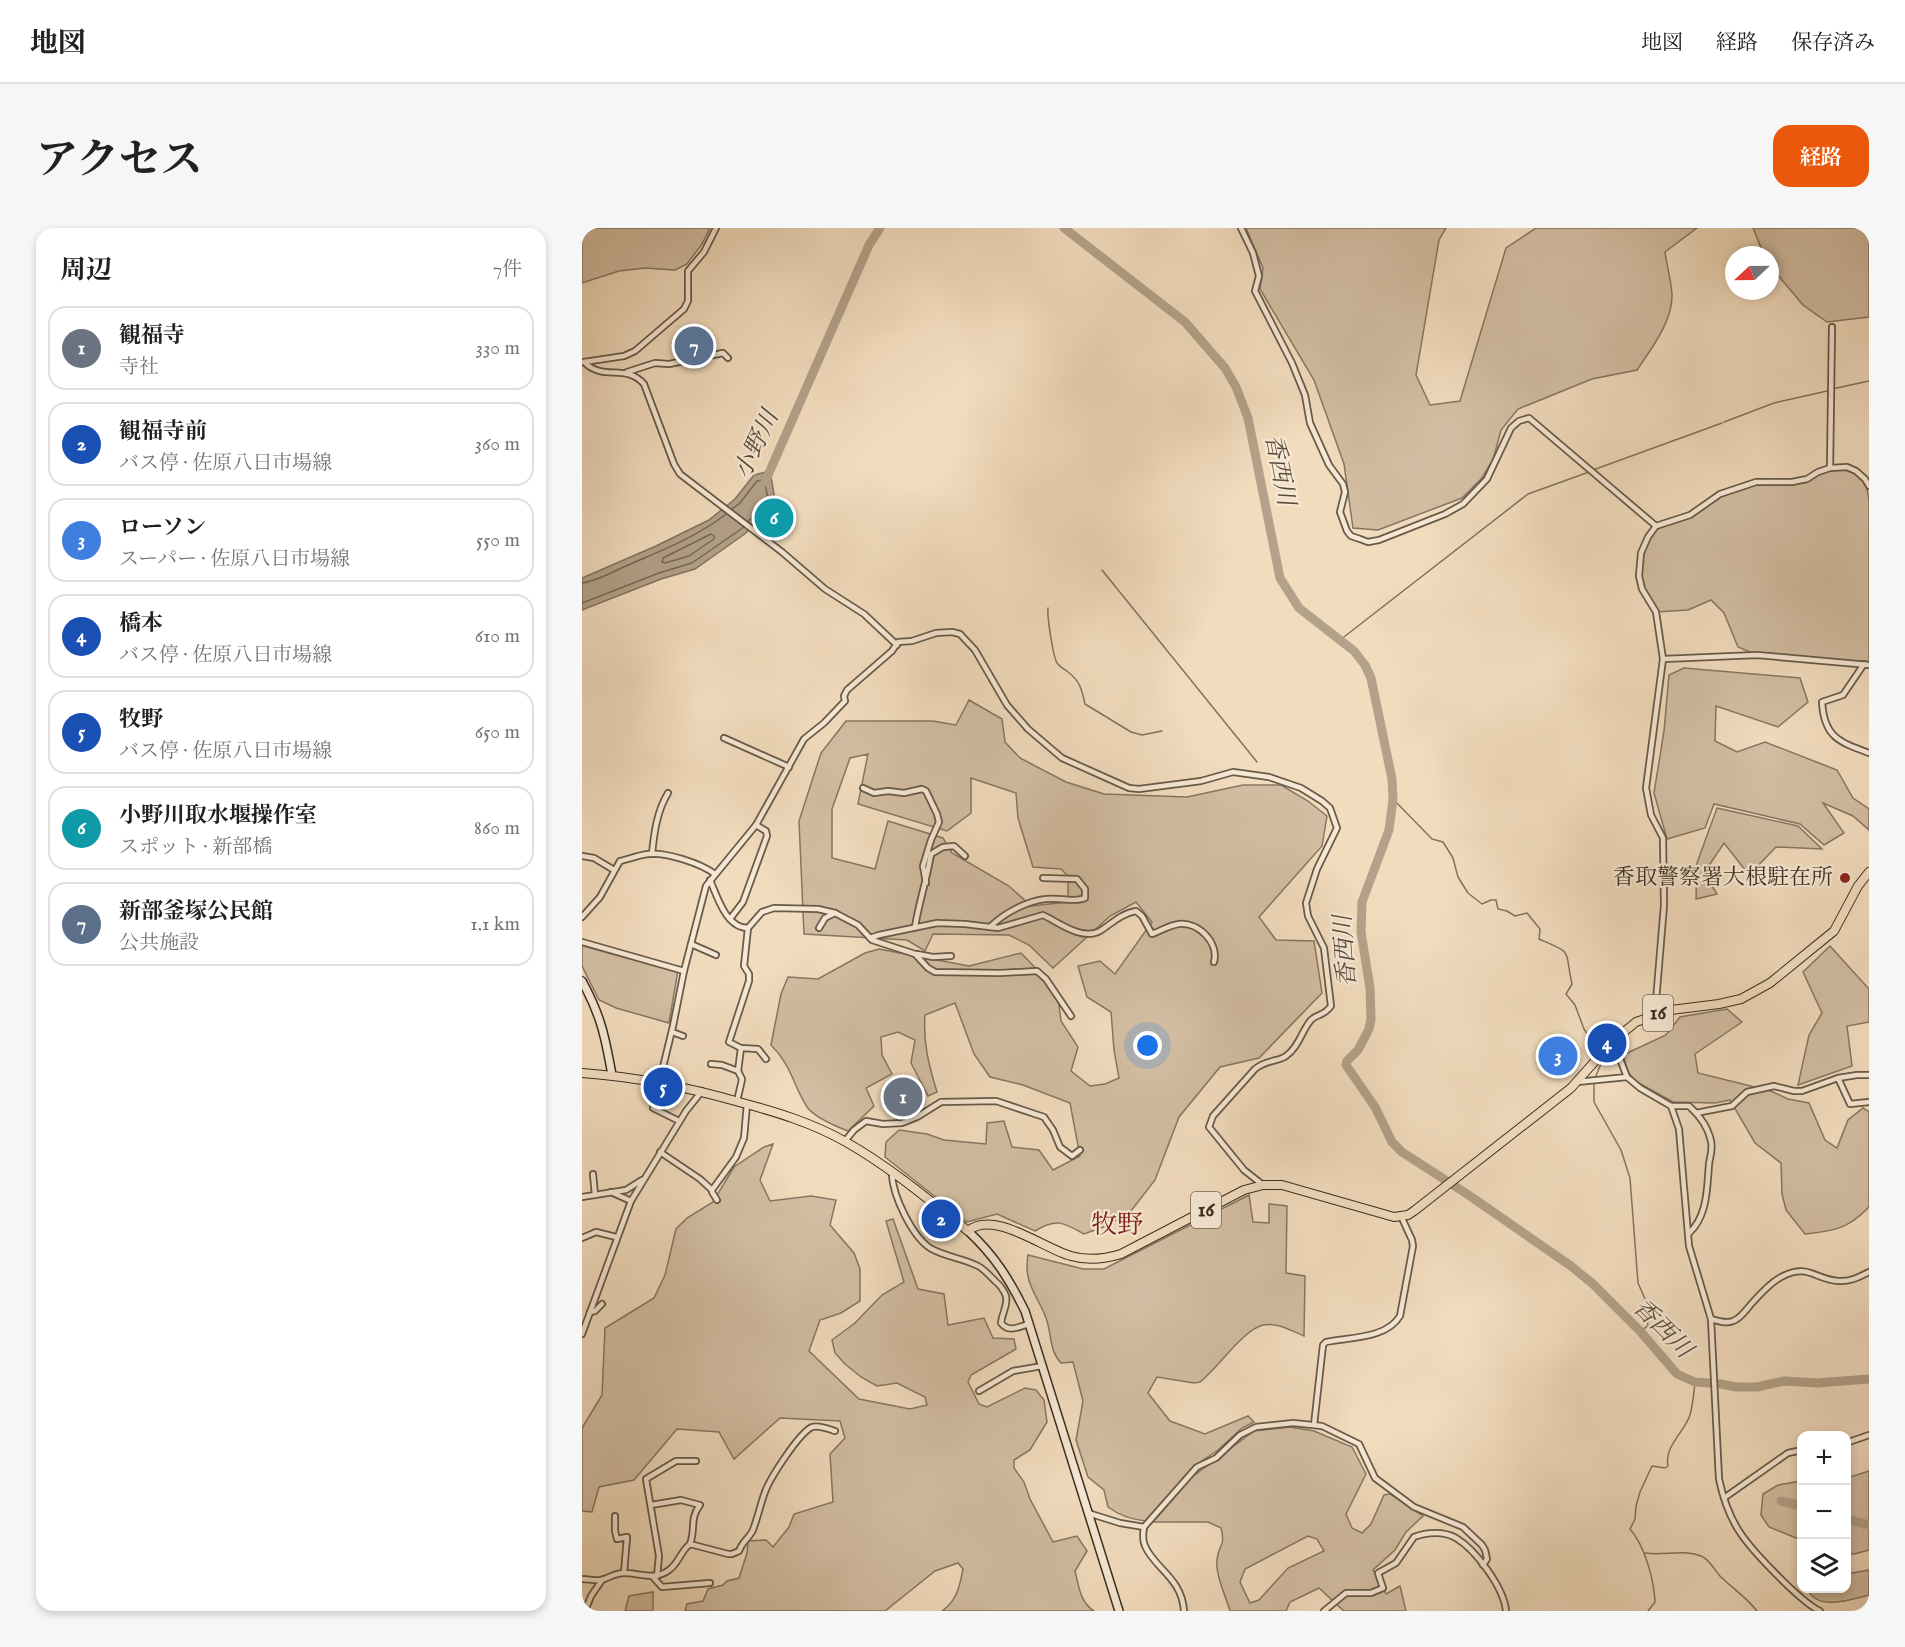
<!DOCTYPE html>
<html lang="ja">
<head>
<meta charset="utf-8">
<style>
	body { margin:0; font-family:"IM FELL English","Noto Serif JP",serif; background:#f6f6f6; color:#202124 }
	.controls { position:absolute; right:18px; bottom:18px; display:grid; overflow:hidden; border-radius:12px; box-shadow:0 3px 9px #0003 }
	.controls button { width:54px; height:54px; display:grid; place-items:center; padding:0; border:0; border-bottom:2px solid #e0e0e0; background:#fff; color:#202124; font:30px sans-serif }
	.compass { position:absolute; left:1143px; top:18px; width:54px; height:54px; border-radius:50%; background:#fff; box-shadow:0 3px 9px #0003; rotate:248deg }
	.you { position:absolute; left:566px; top:818px; width:21px; height:21px; margin:-15px; border:4px solid #fff; border-radius:50%; background:#1a73e8; box-shadow:0 0 0 9px #1a73e833 }
	.badge { display:grid; place-items:center; width:39px; height:39px; border-radius:50%; background:#ea580c; color:#fff; font-size:20px; font-weight:700 }
	.pin { position:absolute; translate:-50% -50%; border:3px solid #fff; box-shadow:0 2px 6px #0006 }
	.list { margin:0; padding:0; list-style:none }
	h2 { display:flex; justify-content:space-between; align-items:center; height:78px; margin:0; padding:0 24px; font-size:26px }
	h2 small { font-size:20px; font-weight:400; color:#757577 }
	.list li { display:grid; grid-template-columns:39px 1fr auto; gap:18px; align-items:center; box-sizing:border-box; height:84px; margin:0 12px 12px; padding:0 12px; border:2px solid #e0e0e0; border-radius:18px }
	.list b { display:block; font-size:22px; white-space:nowrap }
	.list p { margin:0; font-size:20px; white-space:nowrap; color:#757577 }
	.list em { font-size:20px; font-style:normal; color:#757577 }
	.icon { flex:none; width:33px; height:33px; fill:none; stroke:currentColor; stroke-width:2; stroke-linecap:round; stroke-linejoin:round }
	.map { position:relative; flex:none; width:1287px; height:1383px; overflow:hidden; border-radius:18px }
	header { display:flex; align-items:center; gap:36px; box-sizing:border-box; height:84px; padding:0 30px; background:#fff; border-bottom:2px solid #e0e0e0 }
	header strong { font-size:28px }
	nav { display:flex; gap:33px; margin-inline-start:auto; font-size:21px }
	.intro { display:flex; align-items:center; justify-content:space-between; box-sizing:border-box; height:144px; padding:0 36px }
	h1 { margin:0; font-size:42px }
	.button { padding:15px 27px; border-radius:18px; background:#ea580c; color:#fff; font-size:21px; font-weight:700 }
	main { display:flex; gap:36px; padding:0 36px }
	aside { flex:1; background:#fff; border-radius:18px; box-shadow:0 3px 9px #0003 }
	.map>svg:first-child { display:block }
</style>
</head>
<body>
<header>
<strong>地図</strong>
<nav><a>地図</a><a>経路</a><a>保存済み</a></nav>
</header>
<div class="intro"><h1>アクセス</h1><a class="button">経路</a></div>
<main>
<aside>
<h2>周辺<small>7件</small></h2>
<ul class="list">
<li><span class="badge" style="background:#6b7280">1</span><div><b>観福寺</b><p>寺社</p></div><em>330 m</em></li>
<li><span class="badge" style="background:#1a4fb4">2</span><div><b>観福寺前</b><p>バス停 · 佐原八日市場線</p></div><em>360 m</em></li>
<li><span class="badge" style="background:#3f7fe0">3</span><div><b>ローソン</b><p>スーパー · 佐原八日市場線</p></div><em>550 m</em></li>
<li><span class="badge" style="background:#1a4fb4">4</span><div><b>橋本</b><p>バス停 · 佐原八日市場線</p></div><em>610 m</em></li>
<li><span class="badge" style="background:#1a4fb4">5</span><div><b>牧野</b><p>バス停 · 佐原八日市場線</p></div><em>650 m</em></li>
<li><span class="badge" style="background:#0f9aa8">6</span><div><b>小野川取水堰操作室</b><p>スポット · 新部橋</p></div><em>860 m</em></li>
<li><span class="badge" style="background:#5c6f8a">7</span><div><b>新部釜塚公民館</b><p>公共施設</p></div><em>1.1 km</em></li>
</ul>
</aside>
<div class="map">
<svg width="1287" height="1383" viewBox="0 0 1287 1383">
	<rect width="100%" height="100%" fill="#f2dcbe"/>
	<filter id="stains"><feTurbulence type="fractalNoise" baseFrequency=".00333" numOctaves="4"/><feColorMatrix values="0 0 0 0 .2 0 0 0 0 .09 0 0 0 0 .02 0 0 0 .5 -.17"/></filter>
	<radialGradient id="worn" r=".72"><stop offset=".6" stop-color="#630" stop-opacity="0"/><stop offset="1" stop-color="#630" stop-opacity=".3"/></radialGradient>
	<g fill="#d3bea3" stroke="#867662" stroke-width="1.5" fill-rule="evenodd">
		<path d="M0,0H128L120,16L105,36L93,42L63,40L37,43L0,55Z"/>
		<path d="M664,0H864L857,12L834,147L848,177L878,173L924,20L954,0H1115L1083,24C1085,38 1089,52 1090,66C1091,93 1069,121 1055,142L1010,151L936,181L919,202L911,232L899,251L880,270L796,302L771,300L762,236L732,152L678,61L681,40Z"/>
		<path d="M1171,0H1287V89L1245,94L1221,77L1188,38V27H1182Z"/>
		<path d="M1265,239L1283,251L1287,272V433L1282,436L1175,427L1156,419L1142,385L1129,372L1106,382L1074,384C1064,366 1052,345 1060,324C1063,315 1070,306 1074,298L1108,287L1138,266L1174,254L1195,255L1225,251L1236,244Z"/>
		<path d="M1102,440L1218,450L1226,474L1196,499L1134,478L1133,513L1155,524L1183,514L1255,542L1271,570L1287,581V602L1271,588L1241,575L1262,605L1242,617L1218,596L1132,576L1123,600L1085,611L1072,565L1082,503L1087,447Z"/>
		<path d="M387,472L420,491L423,514L438,530L484,554L522,566L605,569L661,557H699L726,573L745,588L740,618L677,689L694,712L732,713L740,765L677,830L638,839L597,889L573,952L549,983L524,998L502,1006C481,994 474,990 453,1003L415,986L385,994L303,929L304,914L317,902L345,906L362,912L404,916L405,895L422,893L430,919L457,922L471,942L498,928L488,875L441,857L408,849L392,826L373,775L343,787C341,815 347,838 355,864L346,868L329,835L333,812L316,804L299,809L300,827L310,846L284,860L292,878L266,903C253,898 233,890 225,879C211,857 210,838 189,817L199,766L206,749L236,751L283,725L297,721L387,738L439,725L475,762L479,793L496,819L489,843L508,858L523,856L537,850L532,822L529,784L505,769L496,738L518,733L533,746L570,694L554,674L528,688L471,740L447,717L427,707L351,706L343,723L325,712L222,706L217,593L239,525L264,493H351L374,497ZM286,526L276,576L365,603L389,585V550L434,565L436,590L451,639L479,641L486,648V674L449,678L427,658L370,625L361,610L306,593L293,641L250,630V581L268,530Z"/>
		<path d="M1135,580L1216,598L1240,621L1194,619L1167,647L1142,615L1122,645L1135,666L1114,671L1115,635Z"/>
		<path d="M0,715L96,742L87,795L34,780L17,772L0,738Z"/>
		<path d="M1248,718L1287,761V794L1265,798L1270,838L1216,857L1227,807L1240,785L1221,744Z"/>
		<path d="M1145,781L1160,794L1113,826L1116,845L1189,863L1206,871L1227,875L1243,912L1255,920L1266,892L1281,880L1287,884V979C1266,1001 1252,1003 1223,1006L1204,982L1200,966L1199,935L1173,915L1148,872L1133,875L1091,874L1053,853L1046,844L1041,827L1084,807L1098,789Z"/>
		<path d="M191,916L178,952L188,973L229,968L254,972L248,997L272,1025L278,1041V1073L259,1085L238,1092L227,1123L277,1171L328,1181L345,1177L343,1169L315,1155L295,1158L279,1149L263,1136L253,1125L250,1112L273,1095L300,1067L322,1054L304,993L311,991L336,1061L362,1066L366,1097L402,1090L411,1110L432,1111L434,1121L389,1147L386,1154L397,1176L405,1179L443,1160L454,1162L462,1172L465,1194L448,1222L432,1232V1240L442,1254L448,1271L471,1314L495,1308L505,1323L493,1343C497,1359 498,1374 512,1383H360C375,1373 378,1357 381,1341L376,1335L353,1343L303,1383H103L105,1376L121,1373L126,1361L141,1357L145,1353L157,1350L165,1325L166,1313L184,1312L191,1319L207,1299L212,1286L251,1274L248,1226L263,1210L258,1193L198,1190L152,1231L137,1204L95,1201L52,1252L17,1259L10,1284L0,1283V1200L20,1167L23,1100L72,1070L83,1047L94,1001L105,990L131,974L152,939L182,919Z"/>
		<path d="M667,967L671,994L687,995V976L705,978L704,1045L723,1048L722,1108C710,1103 695,1094 681,1097C662,1101 635,1141 618,1154L612,1155L575,1149L566,1165L588,1193L623,1206L666,1188L672,1194L660,1200L636,1222L611,1239L564,1293C549,1291 538,1288 526,1279L522,1262L506,1249L494,1212L501,1173L491,1134L479,1135C467,1123 470,1106 464,1090C455,1066 441,1055 446,1027L501,1041H522Z"/>
		<path d="M708,1199L732,1203L770,1219L784,1246L764,1286L770,1300L780,1305L789,1296L802,1267L808,1266L841,1288L824,1304L813,1322L791,1342L804,1366L818,1358L824,1383H762L737,1360L708,1374L704,1383H648C644,1369 633,1346 635,1332C636,1317 644,1319 639,1300L626,1294H571L610,1249L672,1203ZM726,1308L735,1311L742,1323L706,1340L677,1372L668,1375L658,1354L663,1341Z"/>
		<path d="M1287,1243V1322L1272,1326L1265,1325V1250Z"/>
		<path d="M1219,1253H1220L1219,1312L1187,1299L1179,1287L1181,1266L1196,1257Z"/>
		<path d="M1287,1342V1367C1267,1372 1236,1383 1226,1362L1264,1360L1265,1346Z"/>
		<path d="M71,1364V1383H43L47,1368Z"/>
	</g>
	<path fill="#b3a189" stroke="#82735f" stroke-width="1.5" d="M188,243L193,272L164,305L113,341L79,351L0,382V350L74,318L127,292L153,271L172,247Z"/>
	<g fill="none" stroke-linecap="round" stroke-linejoin="round">
		<g stroke="#766855" stroke-width="1.5">
			<path d="M150,281L158,275L175,253L182,252L186,270L166,294"/>
			<path d="M129,306L132,308V311L107,328L83,335L80,334L81,330Z"/>
			<path d="M0,355C15,353 30,344 44,338C78,323 115,309 144,286"/>
			<path d="M0,375L77,345L110,335L162,299"/>
		</g>
		<g stroke="#82735f" stroke-width="1.5">
			<path d="M1250,161L1287,153"/>
			<path d="M1142,194L1192,175L1245,163"/>
			<path d="M1011,242L1140,195"/>
			<path d="M520,342L675,534"/>
			<path d="M466,380C465,389 471,428 475,435C478,439 482,441 486,444C498,453 500,462 503,476L549,504L560,507L580,503"/>
			<path d="M758,412L946,266L1007,244"/>
			<path d="M811,571L850,611L861,614L871,630L876,649L886,665L900,676L909,672H914L916,681L925,683L933,688L945,685L958,701L957,711C992,726 982,720 990,756L984,766L993,777L1002,801L1016,822"/>
			<path d="M1013,850L1021,831"/>
			<path d="M1012,855V874L1039,922L1048,950L1056,1055L1067,1080L1065,1088L1066,1098L1058,1103"/>
			<path d="M1063,1325C1081,1328 1101,1321 1119,1328C1127,1331 1132,1341 1138,1348C1150,1360 1164,1369 1175,1383"/>
			<path d="M1066,1383L1073,1374C1072,1352 1063,1318 1048,1301L1053,1291L1054,1278L1058,1264L1070,1238L1083,1240L1086,1238C1082,1218 1102,1205 1108,1187C1111,1176 1112,1165 1113,1154"/>
		</g>
		<g stroke="#b3a189" stroke-width="9">
			<path d="M482,0L603,94L643,140L654,159L666,190L698,350L717,380L772,423L783,437L789,450L810,551L811,571L807,602L780,674L779,704L788,760L789,791L787,801L776,822L765,833L764,837L793,879L810,914L820,924L888,968L989,1038L1011,1056L1058,1103L1095,1146L1113,1154L1139,1156L1154,1159H1175L1202,1153L1235,1155L1287,1151"/>
			<path d="M183,254L287,17L298,0"/>
			<path d="M1199,1273L1220,1278"/>
			<path d="M1264,1291L1287,1297"/>
		</g>
		<g stroke="#675a48" stroke-width="8">
			<g id="street">
				<path d="M659,0L671,25L677,48L673,63L710,135L723,167L728,195L747,237L761,256L763,264L758,284L765,303L769,308L778,311L786,314L797,312L863,286L881,276L905,251L929,200L937,193L947,190L1074,298"/>
				<path d="M2,134C22,154 43,135 62,156L92,236L98,246L200,324L243,361L282,386L315,417"/>
				<path d="M2,134L42,128L53,123L102,81L106,73V43L122,24L134,0"/>
				<path d="M45,144L73,135L87,136L141,125L146,130"/>
				<path d="M1248,240L1250,99"/>
				<path d="M1081,431L1175,427L1287,437"/>
				<path d="M1282,436L1261,467L1240,474C1242,509 1257,514 1287,525"/>
				<path d="M142,510L207,539"/>
				<path d="M281,560L292,565L306,563L322,565L340,561L344,563L355,586L357,594L349,612L341,638L344,655"/>
				<path d="M70,626C72,605 75,583 86,565"/>
				<path d="M0,628L12,630L32,642"/>
				<path d="M128,652C135,668 144,700 166,700"/>
				<path d="M0,689L18,669L38,633C47,631 57,627 66,626C84,624 118,635 133,646"/>
				<path d="M148,691L161,674L185,608L184,603L174,597"/>
				<path d="M333,699C337,674 345,651 349,626L361,619L372,618L383,628"/>
				<path d="M408,699C422,685 445,673 464,671C477,669 491,675 503,670V661L495,651L461,650"/>
				<path d="M237,700L243,690L253,685"/>
				<path d="M288,710L297,707L355,695L383,696L416,700L461,687C476,694 500,713 518,703C529,696 540,685 554,683L560,688L570,706C578,703 588,697 597,696C617,694 637,715 632,734"/>
				<path d="M0,714L102,743"/>
				<path d="M109,716L134,727"/>
				<path d="M335,726L351,729L369,728"/>
				<path d="M1064,790L1074,773L1082,677L1081,610L1069,587L1064,560L1081,431L1074,384L1060,361L1057,348L1059,325L1066,309L1074,298L1108,287L1138,266L1174,254H1210L1225,251L1236,244L1248,240L1265,239L1274,243L1283,251L1287,258"/>
				<path d="M90,804L101,808"/>
				<path d="M1031,813L1045,849L1058,860L1089,878L1097,901L1107,1018L1129,1091L1137,1251C1141,1270 1148,1290 1159,1306C1172,1325 1219,1374 1238,1383"/>
				<path d="M184,831L176,821L159,820L147,814L167,753V746L162,738L166,700L180,684L192,680L236,681L253,685L276,697L290,712L333,726L346,740L353,744L418,745L455,743L464,751L489,788"/>
				<path d="M129,836L140,837L156,843"/>
				<path d="M1256,850L1268,876L1287,874"/>
				<path d="M995,854L1045,849"/>
				<path d="M155,873L159,856L160,851L156,843L159,820"/>
				<path d="M1089,878H1107C1117,887 1126,899 1129,913C1131,922 1128,928 1127,936C1125,959 1126,989 1106,1006"/>
				<path d="M1114,885L1150,878L1165,864L1192,858L1212,863H1220L1256,850L1275,847H1287"/>
				<path d="M97,893L71,880L91,798L102,743L124,658L174,597L222,511L242,495L263,473L262,468L265,462L310,423L316,414L330,413L354,405L370,404L378,406L393,422L425,477L446,501L480,530L547,560L557,561L619,553L651,544L687,549L719,560L740,573L748,580L755,600L735,641L724,675L726,688L742,720L749,778C741,789 736,785 729,792C720,802 717,819 704,828C696,834 685,831 673,841L631,888L627,899L662,942L681,957"/>
				<path d="M263,913L272,902L284,893L301,896L320,895L335,889L359,874L414,873L462,889L471,902L478,919L490,928L498,922"/>
				<path d="M78,924L118,951L130,962"/>
				<path d="M312,945L310,947C311,968 330,1008 348,1020C363,1029 381,1030 396,1038C402,1041 408,1048 413,1053C418,1057 422,1063 424,1068C426,1079 420,1084 419,1095C427,1105 436,1099 447,1096"/>
				<path d="M11,946L13,967"/>
				<path d="M29,964L49,973"/>
				<path d="M0,969L44,962L60,952"/>
				<path d="M135,972L130,964V962L154,929L162,910L165,876"/>
				<path d="M0,1010L14,1004L34,1009"/>
				<path d="M8,1084L13,1083L20,1076"/>
				<path d="M1129,1091C1136,1093 1144,1096 1151,1093C1160,1090 1165,1080 1171,1074C1179,1065 1188,1055 1199,1049C1226,1035 1232,1051 1256,1053C1268,1054 1277,1049 1287,1044"/>
				<path d="M0,1106L49,973L104,883L120,863"/>
				<path d="M397,1163L431,1143L460,1138"/>
				<path d="M732,1197L741,1117L744,1114C768,1109 804,1111 818,1088L831,1018L830,1012L819,988"/>
				<path d="M1264,1215L1287,1207"/>
				<path d="M1142,1270L1206,1225L1220,1222"/>
				<path d="M69,1277L99,1272L118,1277C107,1291 114,1301 108,1316"/>
				<path d="M506,1285L538,1295L562,1299"/>
				<path d="M33,1288V1303L35,1311L45,1309L42,1345"/>
				<path d="M70,1348L80,1359L128,1355"/>
				<path d="M75,1348L77,1328L64,1251L94,1233H114"/>
				<path d="M0,1351C6,1351 13,1353 19,1352C27,1350 33,1345 42,1345C58,1345 73,1353 87,1342C97,1335 98,1324 108,1316L146,1326H150L157,1323C160,1314 165,1312 170,1304C174,1296 179,1274 183,1264C188,1250 217,1205 230,1199C237,1197 247,1201 253,1203"/>
				<path d="M3,1383L9,1368L20,1352"/>
				<path d="M602,1383C600,1350 573,1341 563,1318C560,1312 561,1305 562,1299L615,1239L634,1230L658,1207L674,1199L711,1195L740,1198L777,1216L793,1250L832,1279L881,1299L900,1317L903,1322L905,1331L901,1337"/>
				<path d="M742,1383L764,1365H789L801,1360L796,1345L814,1335L832,1309C845,1304 862,1303 874,1310C894,1322 922,1360 924,1383"/>
			</g>
		</g>
		<g stroke="#392e21" stroke-width="10">
			<g id="secondary">
				<path d="M0,753C19,788 23,808 30,847"/>
				<path d="M386,1003C413,1028 427,1051 443,1083L537,1383"/>
			</g>
		</g>
		<g stroke="#392e21" stroke-width="10">
			<path id="primary" d="M0,845C54,849 105,859 157,874C194,884 231,895 264,914C308,939 347,972 386,1003C412,981 462,1021 489,1028C506,1033 523,1031 539,1026L662,962L681,957H700L812,989L826,987L832,983L989,860L1031,813L1054,794L1089,782L1137,776L1159,771L1188,755L1252,703L1276,658L1287,644"/>
		</g>
		<use href="#street" stroke="#f7e8d5" stroke-width="4.5"/>
		<use href="#secondary" stroke="#f7e8d5" stroke-width="7"/>
		<use href="#primary" stroke="#f2dcbe" stroke-width="8"/>
	</g>
	<circle fill="#8f2418" stroke="#f7e8d5" stroke-width="2" cx="1263" cy="650" r="6"/>
	<g text-anchor="middle" dominant-baseline="central" stroke-width="4.5" stroke-linejoin="round" paint-order="stroke">
		<g fill="#f7e8d5" stroke="#726657" stroke-width="1.5">
			<rect x="1061" y="767" width="30" height="36" rx="4.5"/>
			<rect x="609" y="964" width="30" height="36" rx="4.5"/>
		</g>
		<g font-size="21" font-weight="bold" fill="#392e21">
			<text x="1076" y="785">16</text>
			<text x="624" y="982">16</text>
		</g>
		<g font-size="22" fill="#392e21" stroke="#f7e8d5" text-anchor="end">
			<text x="1251" y="650">香取警察署大根駐在所</text>
		</g>
		<g font-size="24" font-style="italic" fill="#584b3b" stroke="#f7e8d5">
			<text transform="translate(175 217) rotate(-65)">小野川</text>
			<text transform="translate(697 242) rotate(79)">香西川</text>
			<text transform="translate(764 723) rotate(-94)">香西川</text>
			<text transform="translate(1080 1101) rotate(45)">香西川</text>
		</g>
		<g font-size="26" fill="#7a1f14" stroke="#f7e8d5">
			<text x="535" y="997">牧野</text>
		</g>
	</g>
	<rect width="100%" height="100%" filter="url(#stains)"/>
	<rect width="100%" height="100%" fill="url(#worn)"/>
</svg>
<div class="controls">
<button>+</button>
<button>−</button>
<button><svg class="icon" aria-label="layers" viewBox="0 0 24 24"><path d="M12 4l9 5-9 5-9-5zM3 14l9 5 9-5"/></svg></button>
</div>
<svg class="compass" viewBox="-18 -18 36 36"><path d="M0-13l5 13h-10z" fill="#e53935"/><path d="M0 13l5-13h-10z" fill="#757577"/></svg>
<div class="you"></div>
<div class="pin badge" style="left:321px;top:869px;background:#6b7280">1</div>
<div class="pin badge" style="left:359px;top:991px;background:#1a4fb4">2</div>
<div class="pin badge" style="left:976px;top:828px;background:#3f7fe0">3</div>
<div class="pin badge" style="left:1025px;top:815px;background:#1a4fb4">4</div>
<div class="pin badge" style="left:81px;top:859px;background:#1a4fb4">5</div>
<div class="pin badge" style="left:192px;top:290px;background:#0f9aa8">6</div>
<div class="pin badge" style="left:112px;top:118px;background:#5c6f8a">7</div>
</div>
</main>
</body>
</html>
